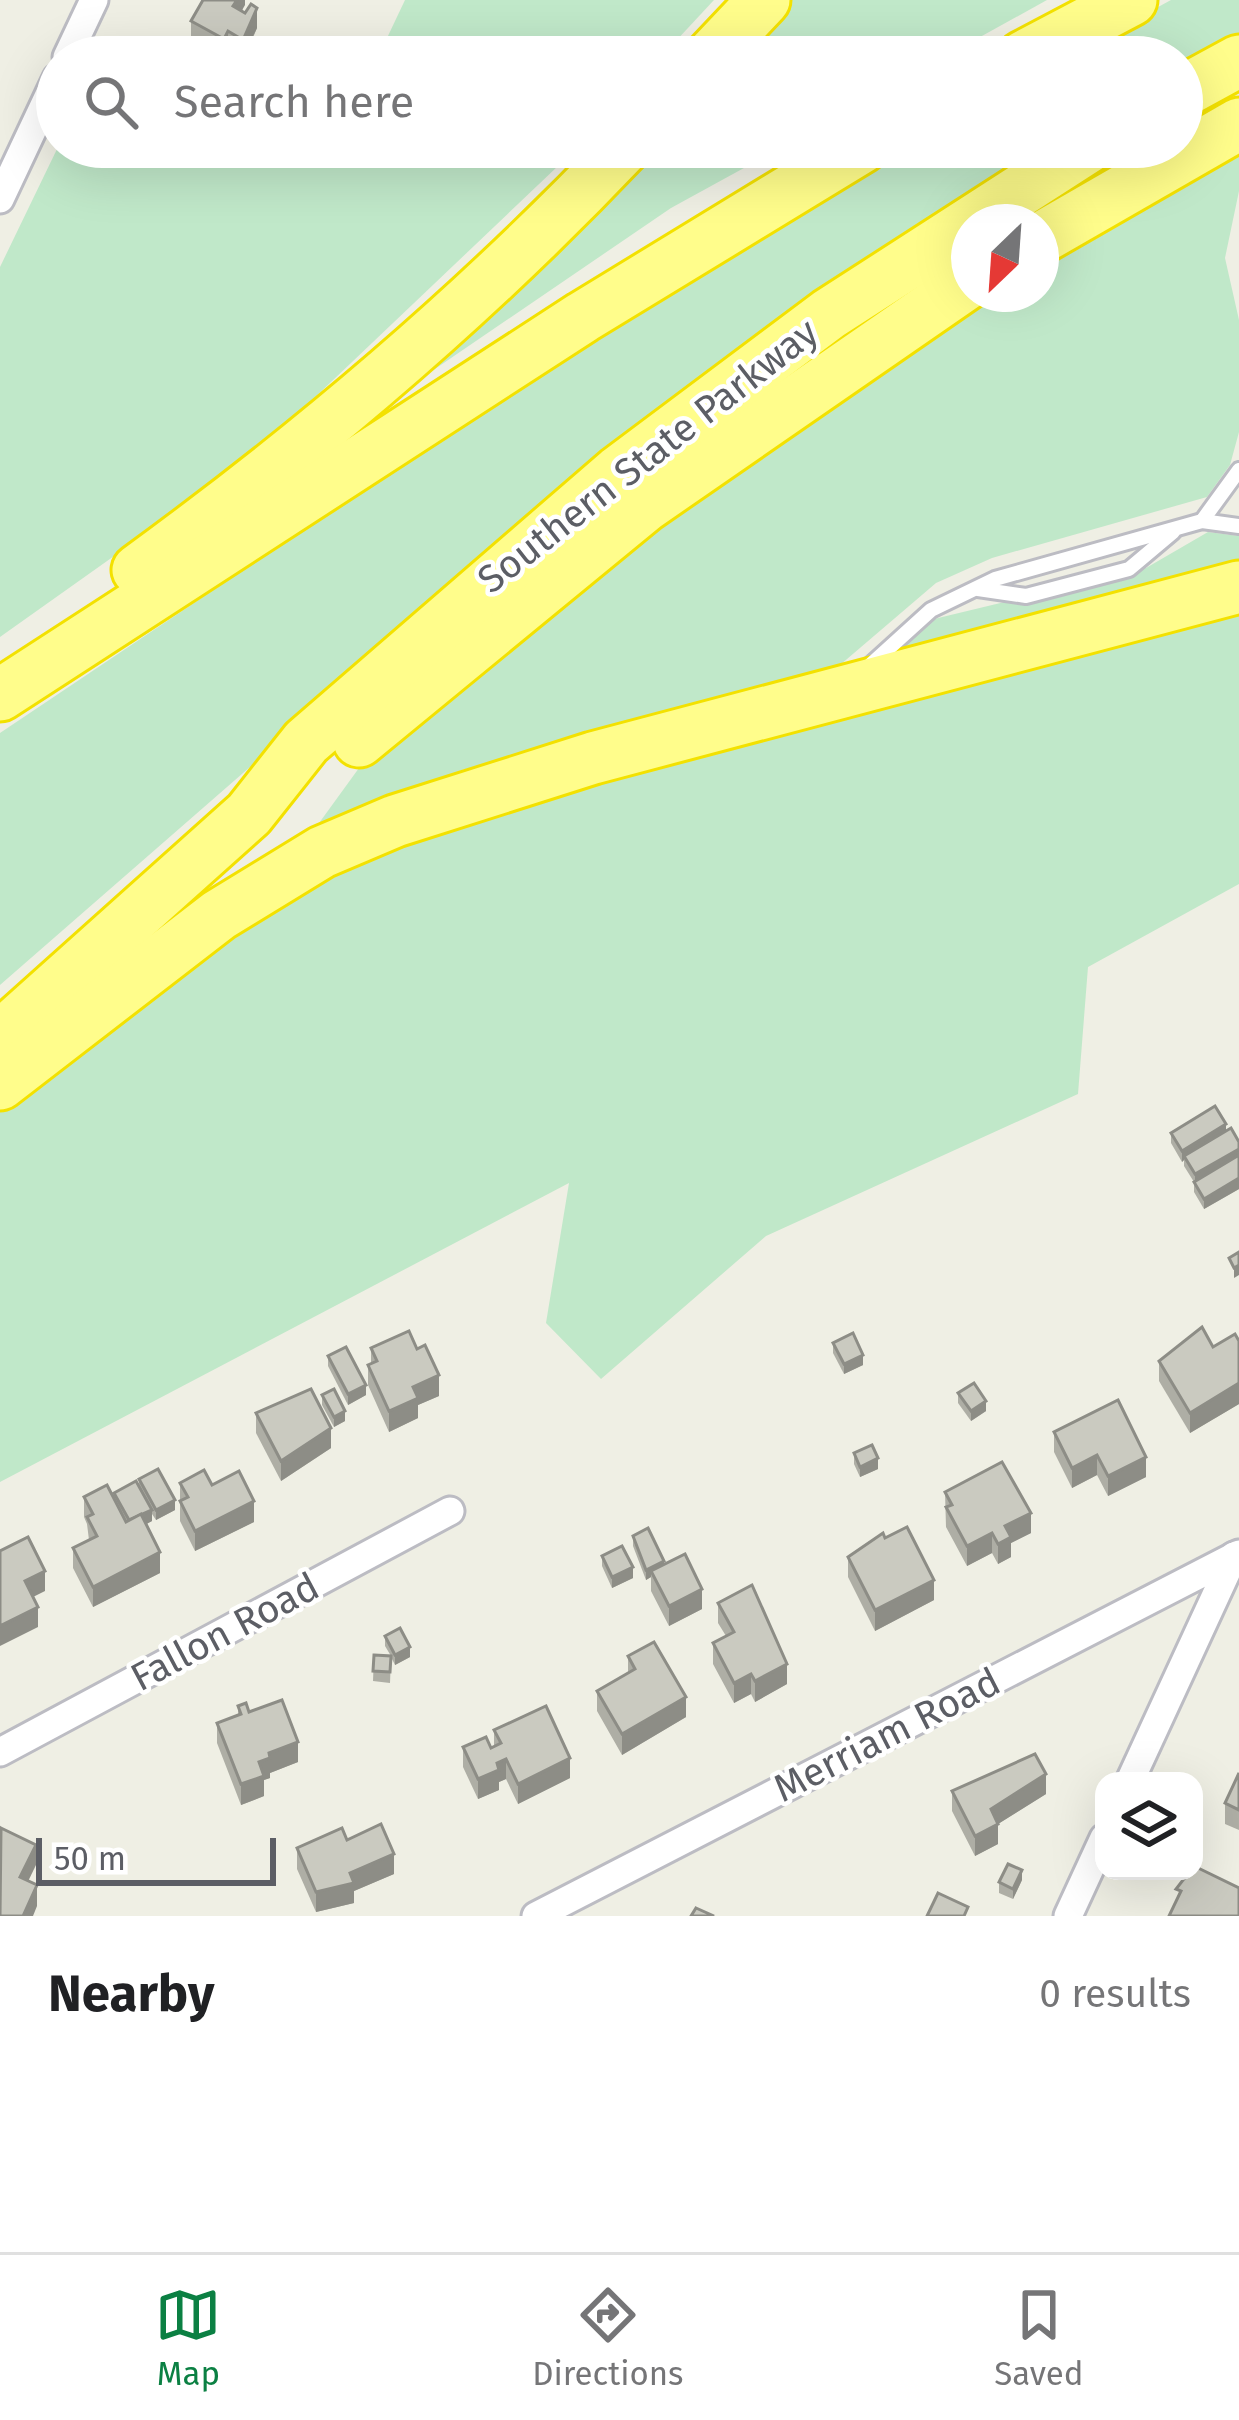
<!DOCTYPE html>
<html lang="en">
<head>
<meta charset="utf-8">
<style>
	body { margin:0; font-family:"Fira Sans",sans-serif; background:#f2f2f2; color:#202124 }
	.controls { position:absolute; right:36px; bottom:36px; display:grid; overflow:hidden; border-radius:24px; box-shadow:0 12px 48px #0002 }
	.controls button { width:108px; height:108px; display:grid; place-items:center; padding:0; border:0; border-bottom:3px solid #e0e0e0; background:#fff; color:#202124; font:60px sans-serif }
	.compass { position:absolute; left:951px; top:204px; width:108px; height:108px; border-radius:50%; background:#fff; box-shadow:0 12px 48px #0002; rotate:205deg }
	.scale { position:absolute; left:36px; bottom:30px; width:240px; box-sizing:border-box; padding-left:12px; border:6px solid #5c5e65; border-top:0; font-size:33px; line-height:42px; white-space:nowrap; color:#5c5e65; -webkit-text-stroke:9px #fff; paint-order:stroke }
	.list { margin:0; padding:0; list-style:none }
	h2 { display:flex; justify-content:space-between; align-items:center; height:156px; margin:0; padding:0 48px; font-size:51px }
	h2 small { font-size:39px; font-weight:400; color:#757577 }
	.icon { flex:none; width:66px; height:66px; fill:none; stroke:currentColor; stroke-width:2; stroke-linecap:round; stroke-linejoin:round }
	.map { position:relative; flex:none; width:1239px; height:1916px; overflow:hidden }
	.search { position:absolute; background:#fff; box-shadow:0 12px 48px #0002; left:36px; right:36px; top:36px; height:132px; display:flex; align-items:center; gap:30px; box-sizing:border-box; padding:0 42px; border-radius:66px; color:#757577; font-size:45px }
	.sheet { height:336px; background:#fff }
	nav { display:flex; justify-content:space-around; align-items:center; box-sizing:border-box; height:168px; border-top:3px solid #e0e0e0; background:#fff; font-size:33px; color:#757577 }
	nav a { display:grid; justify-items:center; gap:6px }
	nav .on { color:#0b8043 }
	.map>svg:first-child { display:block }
</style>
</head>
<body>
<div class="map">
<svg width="1239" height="1916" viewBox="0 0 1239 1916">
	<rect width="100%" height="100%" fill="#efefe4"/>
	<g fill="#c0e8c9">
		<path d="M405,0H714L661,57H378Z"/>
		<path d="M779,0H1047L944,57H725Z"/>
		<path d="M1171,0H1239V36L1182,66V57H1066Z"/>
		<path d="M1239,144V191L1225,258L1239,320V432L1230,465L1207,497L992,558L936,583L833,671L462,770L314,830L359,768L514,630L983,294H1041V259Z"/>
		<path d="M58,147H279L327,168L337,147H578L248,461L0,637V267Z"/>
		<path d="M638,147H782L671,208L413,384Z"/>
		<path d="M912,147H1045L891,242L665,405L0,985V733C300,532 599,329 912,147Z"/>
		<path d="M1208,532L1239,536V563L905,654L897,650L934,619L1146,568Z"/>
		<path d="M1239,610V884L1088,967L1078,1094L766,1236L601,1379L546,1323L569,1183L0,1482V1108L172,960L370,848L711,742Z"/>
	</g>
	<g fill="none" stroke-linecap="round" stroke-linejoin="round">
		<g stroke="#bcbcc3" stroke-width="20">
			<g id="service">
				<path d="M1202,521L1239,470"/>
				<path d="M978,589L1026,596L1129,569L1173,532"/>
				<path d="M867,668L931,610L995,579L1202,521L1239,526"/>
			</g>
		</g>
		<g stroke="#bcbcc3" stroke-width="33">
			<g id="minor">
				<path d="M67,57L94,0"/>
				<path d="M0,199L57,78"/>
				<path d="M0,1752L450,1511"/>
				<path d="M1130,1781L1234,1556"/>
				<path d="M536,1916L1239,1554"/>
				<path d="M1068,1916L1104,1838"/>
			</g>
		</g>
		<g stroke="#f3e100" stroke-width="57">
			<g id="motorway">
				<path d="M710,57L764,0"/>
				<path d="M1023,57L1131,0"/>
				<path d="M1182,92L1239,61"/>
				<path d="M1041,238L1239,124"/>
				<path d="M138,570C314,442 475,305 625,147"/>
				<path d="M0,695L583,317L862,147"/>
				<path d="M359,741L645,506L969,282"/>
				<path d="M0,1037L249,814L306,742L618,472L829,314L1088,147"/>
				<path d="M0,1084L219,915L322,852L395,821L593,758L1239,587"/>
			</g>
		</g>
		<use href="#service" stroke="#fff" stroke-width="14"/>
		<use href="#minor" stroke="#fff" stroke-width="27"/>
		<use href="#motorway" stroke="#fffd8b" stroke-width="51"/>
	</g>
	<g fill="#aeaea5">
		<path d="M201,0H245L242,11L257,28L245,57H238L228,52L225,57H220L191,41V21L202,2Z"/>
		<path d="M1226,1131L1239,1142V1189L1204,1209L1194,1192V1182L1184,1166V1160L1182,1162L1171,1143V1133Z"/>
		<path d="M1239,1341V1404L1190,1433L1159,1381V1361Z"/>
		<path d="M833,1343L863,1365L844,1374L833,1353Z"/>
		<path d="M371,1348L439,1396L418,1405V1418L389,1432L368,1385V1365L371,1363Z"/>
		<path d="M328,1356L366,1395L348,1405L328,1366Z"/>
		<path d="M958,1393L986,1411L971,1421L958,1403Z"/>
		<path d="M322,1395L345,1421L334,1427L322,1405Z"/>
		<path d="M256,1413L331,1448L281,1481L256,1433Z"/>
		<path d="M1054,1432L1146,1477L1108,1496L1097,1475L1072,1488L1054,1452Z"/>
		<path d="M854,1453L878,1469L860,1477L854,1464Z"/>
		<path d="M139,1479L175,1510L156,1520L152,1514V1521L146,1524L160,1573L93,1607L73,1568V1548L89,1540L87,1524L84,1517V1497L114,1498V1493L139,1486Z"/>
		<path d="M180,1483L212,1485L254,1522L195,1551L180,1521Z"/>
		<path d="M945,1492L1031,1533L1011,1543V1557L998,1564L992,1553L967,1566L946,1527Z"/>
		<path d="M633,1536L664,1564L702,1609L669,1626L651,1591V1577L646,1580L633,1546Z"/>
		<path d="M602,1556L633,1578L612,1588L602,1566Z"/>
		<path d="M848,1557L934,1600L875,1631L848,1577Z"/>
		<path d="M718,1603L787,1684L755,1702L751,1694L734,1703L713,1664V1643L726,1636L718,1623Z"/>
		<path d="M385,1636L410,1657L395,1665L391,1657L390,1683L373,1681L374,1655L391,1656L385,1646Z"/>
		<path d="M628,1656L686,1717L622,1755L597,1711V1691L628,1673Z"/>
		<path d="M238,1706L249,1712L298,1762L270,1773V1778L264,1780V1796L241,1805L217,1743V1723L238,1715Z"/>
		<path d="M494,1730L570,1778L518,1804L506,1779L499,1782V1790L478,1799L463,1767V1747L494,1746Z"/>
		<path d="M1239,1773V1830L1225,1824V1803Z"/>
		<path d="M952,1791L1046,1794L998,1824V1844L975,1856L952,1811Z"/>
		<path d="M347,1840L394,1874L354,1891V1903L316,1912L297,1869V1848Z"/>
		<path d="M1022,1880L1013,1899L999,1893V1882Z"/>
	</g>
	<g fill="#8d8d86">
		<path d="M237,0H245V5L233,26V6Z"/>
		<path d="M257,8V28L243,57V40Z"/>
		<path d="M228,31V52L224,57V39Z"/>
		<path d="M1226,1124V1135L1184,1156V1160L1182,1162V1151Z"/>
		<path d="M1239,1149V1159L1195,1184V1174Z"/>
		<path d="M1239,1178V1189L1204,1209V1199Z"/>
		<path d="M1239,1265V1275L1234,1278V1268Z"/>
		<path d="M863,1355V1365L844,1374V1364Z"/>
		<path d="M439,1375V1396L418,1405V1418L389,1432V1411L413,1387Z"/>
		<path d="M1239,1383V1404L1190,1433V1413Z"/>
		<path d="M366,1385V1395L348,1405V1394Z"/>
		<path d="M986,1401V1411L971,1421V1411Z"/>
		<path d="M345,1411V1421L334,1427V1417Z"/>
		<path d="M331,1428V1448L281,1481V1461Z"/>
		<path d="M1097,1455V1475L1072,1488V1468Z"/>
		<path d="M1146,1457V1477L1108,1496V1476Z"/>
		<path d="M878,1458V1469L860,1477V1467Z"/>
		<path d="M175,1500V1510L156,1520V1510Z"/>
		<path d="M254,1501V1522L195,1551V1531Z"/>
		<path d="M152,1510V1521L130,1533V1523Z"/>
		<path d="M1031,1513V1533L1011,1543V1557L998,1564V1544L1005,1526Z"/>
		<path d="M992,1533V1553L967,1566V1546Z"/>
		<path d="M160,1552V1573L93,1607V1587Z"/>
		<path d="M664,1561V1571H651V1577L646,1580V1570Z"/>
		<path d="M633,1567V1578L612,1588V1577Z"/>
		<path d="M45,1571V1591L25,1601V1581Z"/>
		<path d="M934,1580V1600L875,1631V1610Z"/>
		<path d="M702,1589V1609L669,1626V1606Z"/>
		<path d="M38,1607V1627L0,1646V1626Z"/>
		<path d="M410,1647V1657L395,1665V1655Z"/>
		<path d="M787,1664V1684L755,1702V1681Z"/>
		<path d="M751,1674V1694L734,1703V1683Z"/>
		<path d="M686,1697V1717L622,1755V1734Z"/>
		<path d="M298,1742V1762L270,1773V1778L264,1780V1796L241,1805V1784L259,1762L269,1753Z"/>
		<path d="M570,1758V1778L518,1804V1784Z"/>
		<path d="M506,1759V1779L499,1782V1790L478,1799V1779L497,1763Z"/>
		<path d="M1046,1774V1794L998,1824V1844L975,1856V1836L991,1809Z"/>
		<path d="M36,1845V1865L20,1898V1877Z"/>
		<path d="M394,1854V1874L354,1891V1903L316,1912V1892L350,1873Z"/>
		<path d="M1022,1870V1880L1013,1899V1889Z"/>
		<path d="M37,1885V1906L33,1916H23Z"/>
	</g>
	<g fill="#cacac0" stroke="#8d8d86" stroke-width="3">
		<path d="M203,0H237L233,6L245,13L251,4L257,8L243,40L228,31L224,39L191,21Z"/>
		<path d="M1215,1106L1226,1124L1182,1151L1171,1133Z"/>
		<path d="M1231,1128L1239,1142V1149L1195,1174L1184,1156Z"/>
		<path d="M1239,1155V1178L1204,1199L1194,1182Z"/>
		<path d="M1239,1252V1265L1234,1268L1229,1258Z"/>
		<path d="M1202,1327L1213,1347L1235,1334L1239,1341V1383L1190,1413L1159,1361Z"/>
		<path d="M409,1331L417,1349L425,1345L439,1375L413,1387L418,1398L389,1411L368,1365L377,1361L371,1348Z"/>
		<path d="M853,1333L863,1355L844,1364L833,1343Z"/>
		<path d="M346,1347L366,1385L348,1394L328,1356Z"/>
		<path d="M974,1383L986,1401L971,1411L958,1393Z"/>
		<path d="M311,1389L331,1428L281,1461L256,1413Z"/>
		<path d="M334,1389L345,1411L334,1417L322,1395Z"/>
		<path d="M1118,1400L1146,1457L1108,1476L1097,1455L1072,1468L1054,1432Z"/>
		<path d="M872,1445L878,1458L860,1467L854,1453Z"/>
		<path d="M1002,1462L1031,1513L1005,1526L1011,1537L998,1544L992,1533L967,1546L946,1507L952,1505L945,1492Z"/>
		<path d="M158,1469L175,1500L156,1510L139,1479Z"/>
		<path d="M204,1470L212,1485L239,1471L254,1501L195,1531L180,1501L188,1497L180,1483Z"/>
		<path d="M136,1481L152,1510L129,1520L114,1493Z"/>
		<path d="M107,1485L126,1522L141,1514L160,1552L93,1587L73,1548L97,1536L87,1517L93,1514L84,1497Z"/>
		<path d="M907,1527L934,1580L875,1610L848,1557L883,1533L885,1538Z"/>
		<path d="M648,1528L664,1561L646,1570L633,1536Z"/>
		<path d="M28,1537L45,1571L25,1581L38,1607L0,1626V1551Z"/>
		<path d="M622,1546L633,1567L612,1577L602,1556Z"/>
		<path d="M685,1554L702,1589L669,1606L651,1571Z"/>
		<path d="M752,1585L787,1664L755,1681L751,1674L734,1683L713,1643L734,1632L718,1603Z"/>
		<path d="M400,1628L410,1647L395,1655L385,1636Z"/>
		<path d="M654,1642L686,1697L622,1734L597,1691L635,1669L628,1656Z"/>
		<path d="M374,1655L391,1656L390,1672L373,1671Z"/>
		<path d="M282,1700L298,1742L269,1753L270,1758L259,1762L264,1776L241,1784L217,1723L241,1714L238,1706L246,1703L249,1712Z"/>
		<path d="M546,1706L570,1758L518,1784L506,1759L497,1763L499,1770L478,1779L463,1747L486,1737L491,1748L501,1743L494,1730Z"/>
		<path d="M1035,1754L1046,1774L991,1809L998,1824L975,1836L952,1791Z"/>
		<path d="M1239,1773V1810L1225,1803Z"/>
		<path d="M381,1824L394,1854L350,1873L354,1883L316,1892L297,1848L342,1828L347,1840Z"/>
		<path d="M1,1828L36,1845L20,1877L37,1885L23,1916H0Z"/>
		<path d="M1008,1864L1022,1870L1013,1889L999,1882Z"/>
		<path d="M1194,1866L1239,1888V1916H1169L1181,1891L1176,1889L1190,1871H1194Z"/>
		<path d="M938,1893L968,1907L964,1916H927Z"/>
		<path d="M696,1908L714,1916H691Z"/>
	</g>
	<g text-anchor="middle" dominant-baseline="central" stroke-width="9" stroke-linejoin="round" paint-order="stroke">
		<g font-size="39" fill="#5c5e65" stroke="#fff">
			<text transform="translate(648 456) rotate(-38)">Southern State Parkway</text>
			<text transform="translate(225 1632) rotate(-28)">Fallon Road</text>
			<text transform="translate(887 1735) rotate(-27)">Merriam Road</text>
		</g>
	</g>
</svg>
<div class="controls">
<button><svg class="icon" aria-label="layers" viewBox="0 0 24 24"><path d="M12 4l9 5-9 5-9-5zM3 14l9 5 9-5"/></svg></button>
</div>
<svg class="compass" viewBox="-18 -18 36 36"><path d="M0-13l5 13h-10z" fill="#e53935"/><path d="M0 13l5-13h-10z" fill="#757577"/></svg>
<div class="scale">50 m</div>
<div class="search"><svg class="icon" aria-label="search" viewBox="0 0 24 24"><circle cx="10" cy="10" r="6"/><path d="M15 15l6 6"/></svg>Search here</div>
</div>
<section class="sheet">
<h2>Nearby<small>0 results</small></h2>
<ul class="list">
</ul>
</section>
<nav>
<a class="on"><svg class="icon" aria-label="map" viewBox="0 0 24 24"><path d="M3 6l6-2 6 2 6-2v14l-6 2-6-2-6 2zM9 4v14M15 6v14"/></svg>Map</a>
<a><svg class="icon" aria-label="directions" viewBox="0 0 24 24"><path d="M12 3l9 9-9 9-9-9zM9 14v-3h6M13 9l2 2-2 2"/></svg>Directions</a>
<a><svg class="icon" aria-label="saved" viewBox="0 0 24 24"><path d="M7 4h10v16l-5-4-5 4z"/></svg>Saved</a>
</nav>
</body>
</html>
